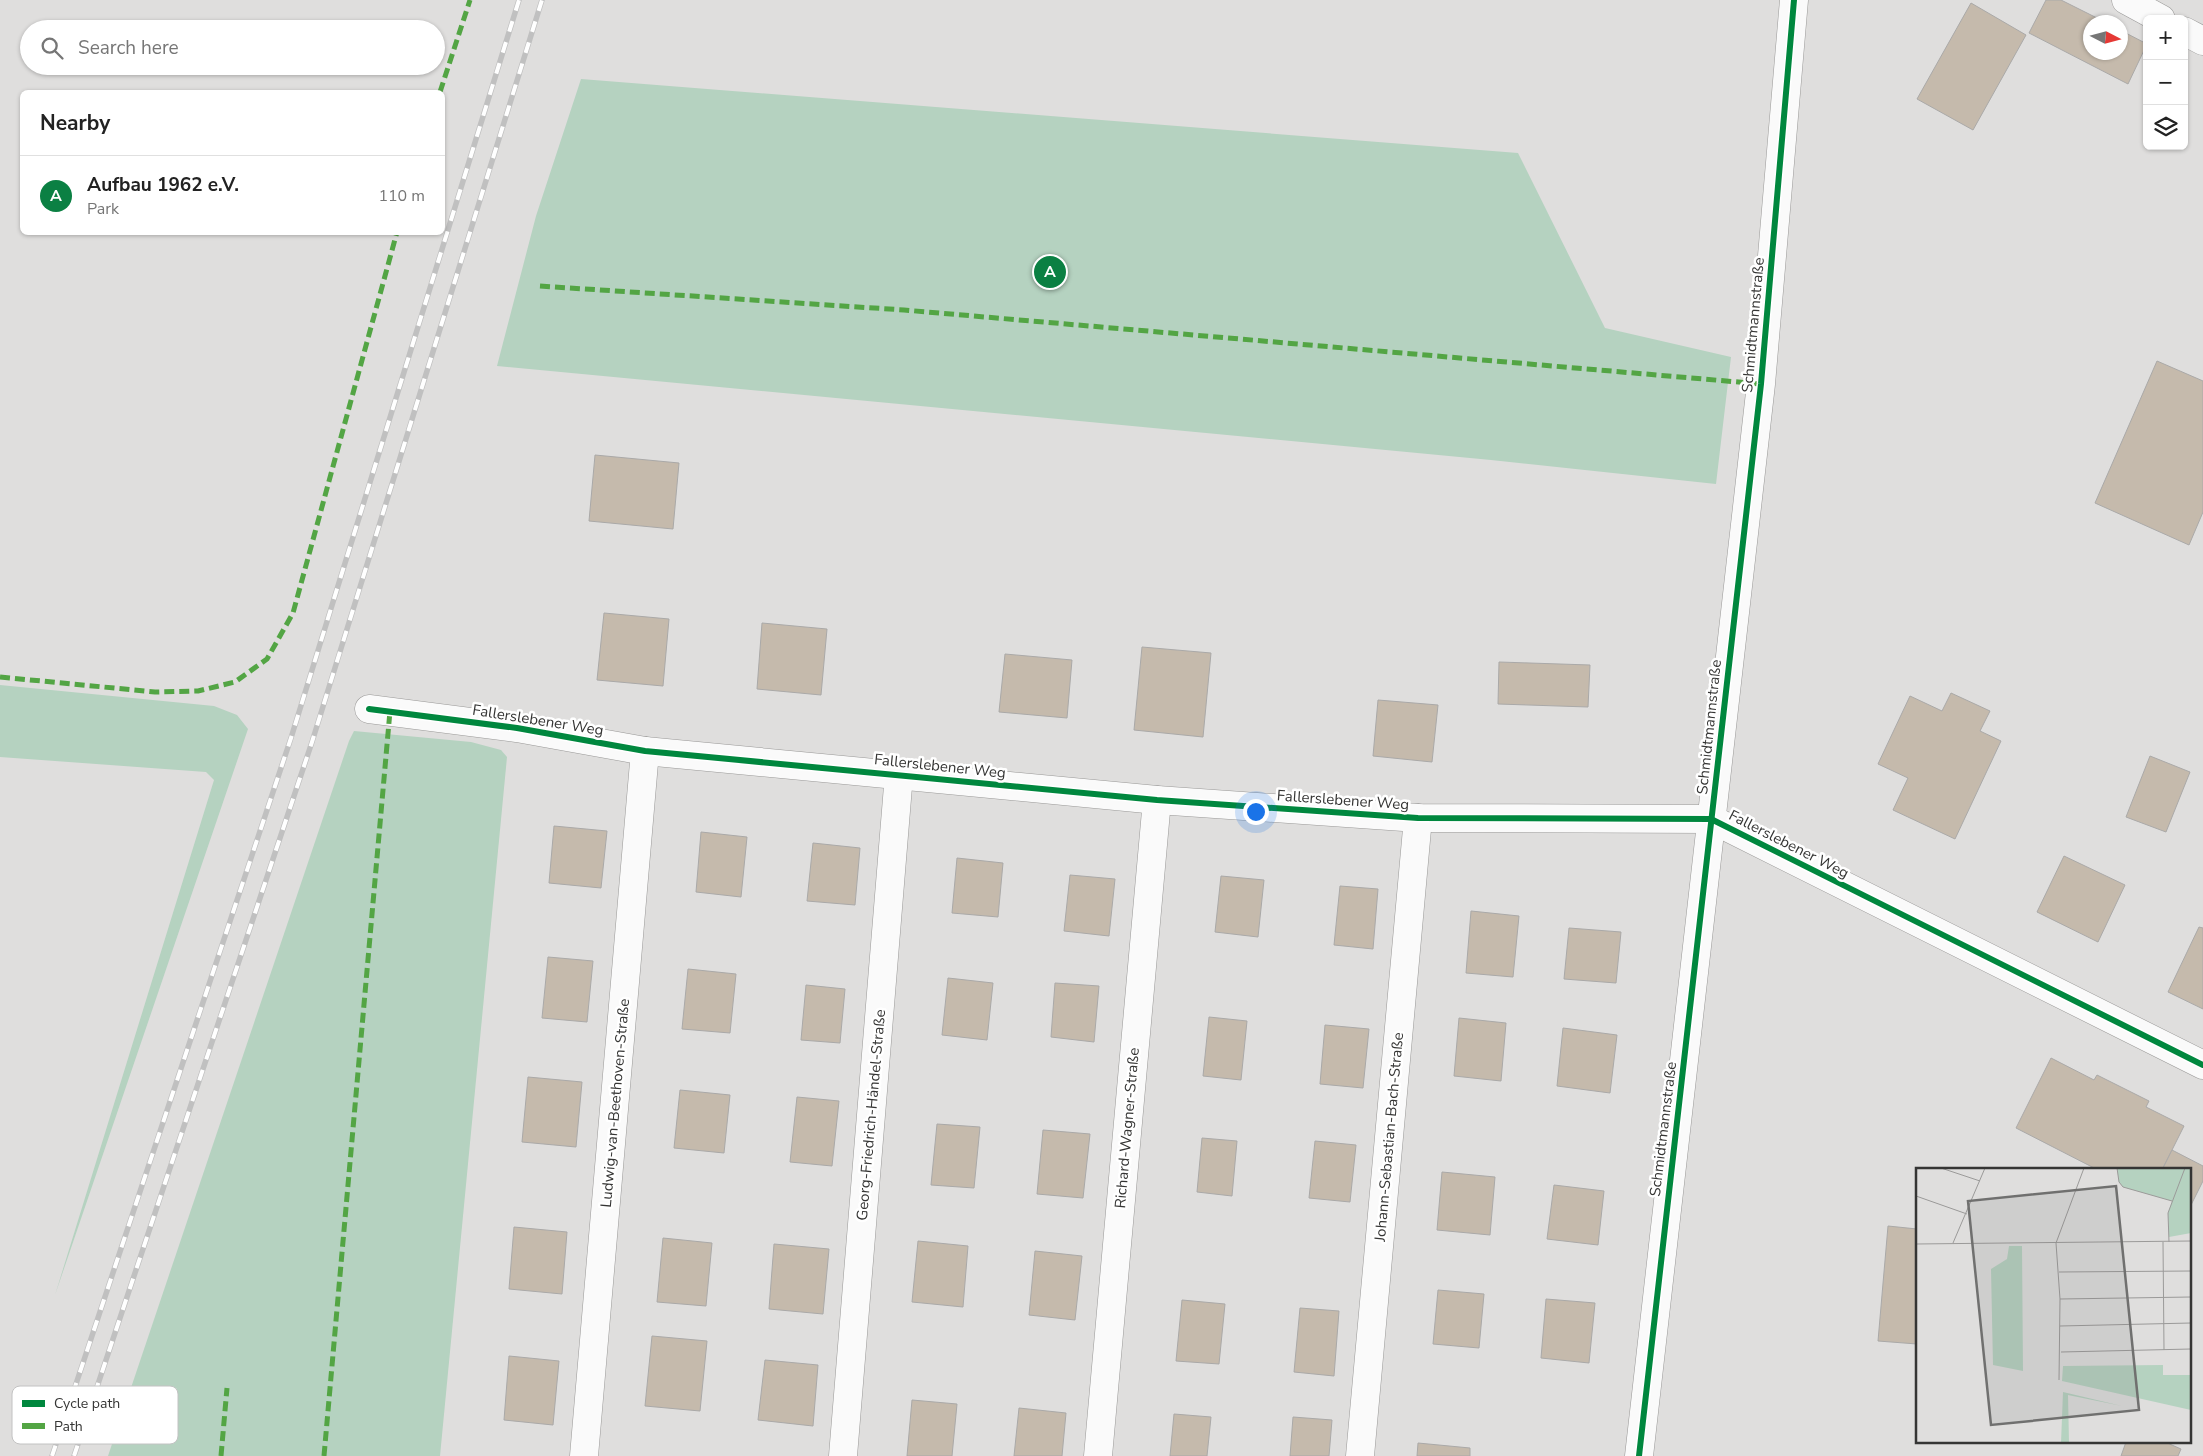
<!DOCTYPE html>
<html lang="en">
<head>
<meta charset="utf-8">
<style>
	body { margin:0; font-family:"Nunito Sans",sans-serif; background:#f6f6f6; color:#222 }
	.controls { position:absolute; right:15px; top:15px; display:grid; overflow:hidden; border-radius:8px; box-shadow:0 1px 4px #0004 }
	.controls button { width:45px; height:45px; display:grid; place-items:center; padding:0; border:0; border-bottom:1px solid #e0e0e0; background:#fff; color:#222; font:25px sans-serif }
	.compass { position:absolute; left:2083px; top:15px; width:45px; height:45px; border-radius:50%; background:#fff; box-shadow:0 1px 4px #0004; rotate:96deg }
	.you { position:absolute; left:1255px; top:811px; width:18px; height:18px; margin:-12px; border:4px solid #fff; border-radius:50%; background:#1a73e8; box-shadow:0 0 0 8px #1a73e833 }
	.badge { display:grid; place-items:center; width:32px; height:32px; border-radius:50%; background:#0b8043; color:#fff; font-size:16px; font-weight:700 }
	.pin { position:absolute; translate:-50% -50%; border:2px solid #fff; box-shadow:0 1px 5px #0006 }
	.list { margin:0; padding:0; list-style:none }
	h2 { display:flex; justify-content:space-between; align-items:center; height:65px; margin:0; padding:0 20px; font-size:21px }
	h2 small { font-size:16px; font-weight:400; color:#767676 }
	.list li { display:grid; grid-template-columns:32px 1fr auto; gap:15px; align-items:center; box-sizing:border-box; height:80px; padding:0 20px; border-top:1px solid #e0e0e0 }
	.list b { display:block; font-size:19px; white-space:nowrap }
	.list p { margin:0; font-size:16px; white-space:nowrap; color:#767676 }
	.list em { font-size:16px; font-style:normal; color:#767676 }
	.icon { flex:none; width:28px; height:28px; fill:none; stroke:currentColor; stroke-width:2; stroke-linecap:round; stroke-linejoin:round }
	.map { position:relative; flex:none; width:2203px; height:1456px; overflow:hidden }
	.search { position:absolute; background:#fff; box-shadow:0 1px 4px #0004; left:20px; top:20px; width:425px; height:55px; display:flex; align-items:center; gap:12px; box-sizing:border-box; padding:0 18px; border-radius:28px; color:#767676; font-size:19px }
	.panel { position:absolute; background:#fff; box-shadow:0 1px 4px #0004; left:20px; top:90px; width:425px; height:145px; border-radius:8px }
	.map>svg:first-child { display:block }
</style>
</head>
<body>
<div class="map">
<svg width="2203" height="1456" viewBox="0 0 2203 1456">
	<rect width="100%" height="100%" fill="#dfdedd"/>
	<g fill="#b5d2c0">
		<path d="M581,79L1518,153L1605,328L1731,357L1716,484L1491,460L497,366L536,216Z"/>
		<path d="M0,685L214,706L237,715L248,729L55,1295L214,780L206,772L0,757Z"/>
		<path d="M354,731L471,742L501,750L507,757L440,1456H108L349,741Z"/>
	</g>
	<g fill="#c5baac" stroke="#aaa9a8">
		<path d="M2046,0H2061L2105,22H2090V52H2120V30L2147,44L2128,84L2029,33Z"/>
		<path d="M1971,3L2026,35L1973,130L1917,99Z"/>
		<path d="M2157,361L2203,381V512L2189,545L2095,503Z"/>
		<path d="M595,455L679,463L673,529L589,521Z"/>
		<path d="M604,613L669,619L663,686L597,680Z"/>
		<path d="M762,623L827,629L821,695L757,689Z"/>
		<path d="M1142,647L1211,653L1203,737L1134,730Z"/>
		<path d="M1005,654L1072,660L1067,718L999,712Z"/>
		<path d="M1499,662L1590,665L1588,707L1498,704Z"/>
		<path d="M1951,693L1990,711L1980,731L2001,741L1955,839L1893,810L1908,778L1878,764L1910,696L1942,711Z"/>
		<path d="M1378,700L1438,705L1432,762L1373,756Z"/>
		<path d="M2150,756L2190,772L2166,832L2126,817Z"/>
		<path d="M554,826L607,831L601,888L549,883Z"/>
		<path d="M701,832L747,837L741,897L696,892Z"/>
		<path d="M813,843L860,848L855,905L807,901Z"/>
		<path d="M2064,856L2125,885L2098,942L2037,912Z"/>
		<path d="M957,858L1003,863L998,917L952,913Z"/>
		<path d="M1070,875L1115,879L1109,936L1064,931Z"/>
		<path d="M1221,876L1264,880L1258,937L1215,932Z"/>
		<path d="M1340,886L1378,889L1373,949L1334,945Z"/>
		<path d="M1471,911L1519,916L1513,977L1466,973Z"/>
		<path d="M2199,927L2203,928V1009L2168,992Z"/>
		<path d="M1569,928L1621,932L1616,983L1564,979Z"/>
		<path d="M548,957L593,961L587,1022L542,1018Z"/>
		<path d="M688,969L736,974L730,1033L682,1029Z"/>
		<path d="M948,978L993,983L987,1040L942,1035Z"/>
		<path d="M1055,983L1099,986L1094,1042L1051,1037Z"/>
		<path d="M806,985L845,989L840,1043L801,1040Z"/>
		<path d="M1209,1017L1247,1021L1241,1080L1203,1076Z"/>
		<path d="M1459,1018L1506,1023L1501,1081L1454,1076Z"/>
		<path d="M1325,1025L1369,1029L1363,1088L1320,1084Z"/>
		<path d="M1563,1028L1617,1035L1610,1093L1557,1086Z"/>
		<path d="M2051,1058L2094,1080L2097,1075L2149,1101L2146,1107L2184,1126L2162,1170H2098L2016,1128Z"/>
		<path d="M528,1077L582,1082L576,1147L522,1142Z"/>
		<path d="M680,1090L730,1095L724,1153L674,1148Z"/>
		<path d="M797,1097L839,1101L832,1166L790,1162Z"/>
		<path d="M937,1124L980,1127L974,1188L931,1185Z"/>
		<path d="M1043,1130L1090,1134L1083,1198L1037,1194Z"/>
		<path d="M1202,1138L1237,1141L1232,1196L1197,1192Z"/>
		<path d="M1315,1141L1356,1145L1350,1202L1309,1198Z"/>
		<path d="M2172,1150L2203,1166V1181L2189,1209V1170H2162Z"/>
		<path d="M1442,1172L1495,1177L1490,1235L1437,1230Z"/>
		<path d="M1554,1185L1604,1191L1598,1245L1547,1239Z"/>
		<path d="M1888,1226L1917,1229V1344L1878,1341Z"/>
		<path d="M514,1227L567,1232L562,1294L509,1289Z"/>
		<path d="M663,1238L712,1243L706,1306L657,1302Z"/>
		<path d="M918,1241L968,1246L963,1307L912,1302Z"/>
		<path d="M774,1244L829,1249L823,1314L769,1309Z"/>
		<path d="M1035,1251L1082,1256L1075,1320L1029,1315Z"/>
		<path d="M1438,1290L1484,1294L1479,1348L1433,1344Z"/>
		<path d="M1546,1299L1595,1303L1589,1363L1541,1358Z"/>
		<path d="M1182,1300L1225,1304L1219,1364L1176,1361Z"/>
		<path d="M1300,1308L1339,1311L1334,1376L1294,1372Z"/>
		<path d="M652,1336L707,1341L700,1411L645,1406Z"/>
		<path d="M509,1356L559,1361L553,1425L504,1420Z"/>
		<path d="M765,1360L818,1365L813,1426L758,1420Z"/>
		<path d="M912,1400L957,1404L952,1456H907Z"/>
		<path d="M1019,1408L1066,1413L1062,1456H1014Z"/>
		<path d="M1174,1414L1211,1417L1207,1456H1170Z"/>
		<path d="M1293,1417L1332,1420L1329,1456H1290Z"/>
		<path d="M2126,1442H2165L2181,1449L2178,1456H2121Z"/>
		<path d="M1418,1443L1470,1448V1456H1417Z"/>
	</g>
	<g fill="none" stroke-linecap="round" stroke-linejoin="round">
		<g stroke="#999897" stroke-width="29">
			<g id="minor">
				<path d="M2126,0L2161,19"/>
				<path d="M2184,31L2203,41"/>
				<path d="M369,709L517,728L645,751L1157,800L1418,818L1711,819L2203,1065"/>
				<path d="M584,1456L645,751"/>
				<path d="M843,1456L899,774"/>
				<path d="M1098,1456L1157,800"/>
				<path d="M1360,1456L1418,818"/>
				<path d="M1639,1456L1761,384L1794,0"/>
			</g>
		</g>
		<use href="#minor" stroke="#fafafa" stroke-width="28"/>
		<g stroke="#c0c0c0" stroke-width="5.5">
			<g id="rail">
				<path d="M52,1456L291,738L519,0"/>
				<path d="M74,1456L312,742L542,0"/>
			</g>
		</g>
		<use href="#rail" stroke="#fff" stroke-width="4" stroke-dasharray="11" stroke-linecap="butt"/>
		<g stroke="#53a544" stroke-width="5" stroke-dasharray="10 5" stroke-linecap="butt">
			<path d="M440,92L470,0"/>
			<path d="M540,286L904,310L1761,384"/>
			<path d="M0,677L155,692L198,691L235,682L267,659L293,613L397,232"/>
			<path d="M221,1456L227,1388"/>
			<path d="M324,1456L390,711"/>
		</g>
		<g stroke="#fff" stroke-width="9">
			<g id="cycleway">
				<path d="M369,709L517,728L645,751L1157,800L1418,818L1711,819L2203,1065"/>
				<path d="M1639,1456L1761,384L1794,0"/>
			</g>
		</g>
		<use href="#cycleway" stroke="#00873e" stroke-width="6"/>
	</g>
	<g text-anchor="middle" dominant-baseline="central" stroke-width="5" stroke-linejoin="round" paint-order="stroke">
		<g font-size="15" fill="#353534" stroke="#fff">
			<text transform="translate(1753 325) rotate(-85)">Schmidtmannstraße</text>
			<text transform="translate(538 720) rotate(9)">Fallerslebener Weg</text>
			<text transform="translate(1709 727) rotate(-84)">Schmidtmannstraße</text>
			<text transform="translate(940 766) rotate(6)">Fallerslebener Weg</text>
			<text transform="translate(1343 800) rotate(4)">Fallerslebener Weg</text>
			<text transform="translate(1789 844) rotate(27)">Fallerslebener Weg</text>
			<text transform="translate(615 1103) rotate(-85)">Ludwig-van-Beethoven-Straße</text>
			<text transform="translate(871 1115) rotate(-85)">Georg-Friedrich-Händel-Straße</text>
			<text transform="translate(1127 1128) rotate(-85)">Richard-Wagner-Straße</text>
			<text transform="translate(1663 1129) rotate(-83)">Schmidtmannstraße</text>
			<text transform="translate(1389 1137) rotate(-85)">Johann-Sebastian-Bach-Straße</text>
		</g>
	</g>
	<g transform="translate(1916 1168)">
		<rect width="275" height="275" fill="#dfdedd"/>
		<path d="M201,0H275V65L253,69L252,45L256,33L207,19L203,14ZM93,78H106L107,203L77,197L75,101L91,91ZM247,197V207H275V242L146,213L147,198ZM147,224L206,238L152,227L153,275H145Z" fill="#b5d2c0"/>
		<path fill="none" stroke="#9b9a99" stroke-width="1" d="M25,0L64,13M201,0L203,14L207,19L256,33M0,28L51,46M247,74L248,182M253,74L252,45L269,0M37,75L69,0M0,76L275,73M143,104L275,103M144,131L275,129M144,158L275,155M145,184L275,181M143,212L144,131L140,75L168,0"/>
		<path fill="#70706f" fill-opacity="0.15" stroke="#70706f" stroke-width="2.5" d="M200,18L223,242L75,257L52,33Z"/>
		<rect width="275" height="275" fill="none" stroke="#353534" stroke-width="2.5"/>
	</g>
	<rect x="12" y="1386" width="166" height="58" rx="8" fill="#fff" stroke="#c2c2c2" stroke-width="1"/>
	<rect x="22" y="1400" width="23" height="7" fill="#00873e"/>
	<rect x="22" y="1423" width="23" height="6" fill="#53a544"/>
	<g font-size="14" fill="#353534">
		<text x="54" y="1408">Cycle path</text>
		<text x="54" y="1431">Path</text>
	</g>
</svg>
<div class="controls">
<button>+</button>
<button>−</button>
<button><svg class="icon" aria-label="layers" viewBox="0 0 24 24"><path d="M12 4l9 5-9 5-9-5zM3 14l9 5 9-5"/></svg></button>
</div>
<svg class="compass" viewBox="-18 -18 36 36"><path d="M0-13l5 13h-10z" fill="#e53935"/><path d="M0 13l5-13h-10z" fill="#767676"/></svg>
<div class="you"></div>
<div class="pin badge" style="left:1050px;top:272px">A</div>
<div class="search"><svg class="icon" aria-label="search" viewBox="0 0 24 24"><circle cx="10" cy="10" r="6"/><path d="M15 15l6 6"/></svg>Search here</div>
<section class="panel">
<h2>Nearby<small></small></h2>
<ul class="list">
<li><span class="badge">A</span><div><b>Aufbau 1962 e.V.</b><p>Park</p></div><em>110 m</em></li>
</ul>
</section>
</div>
</body>
</html>
